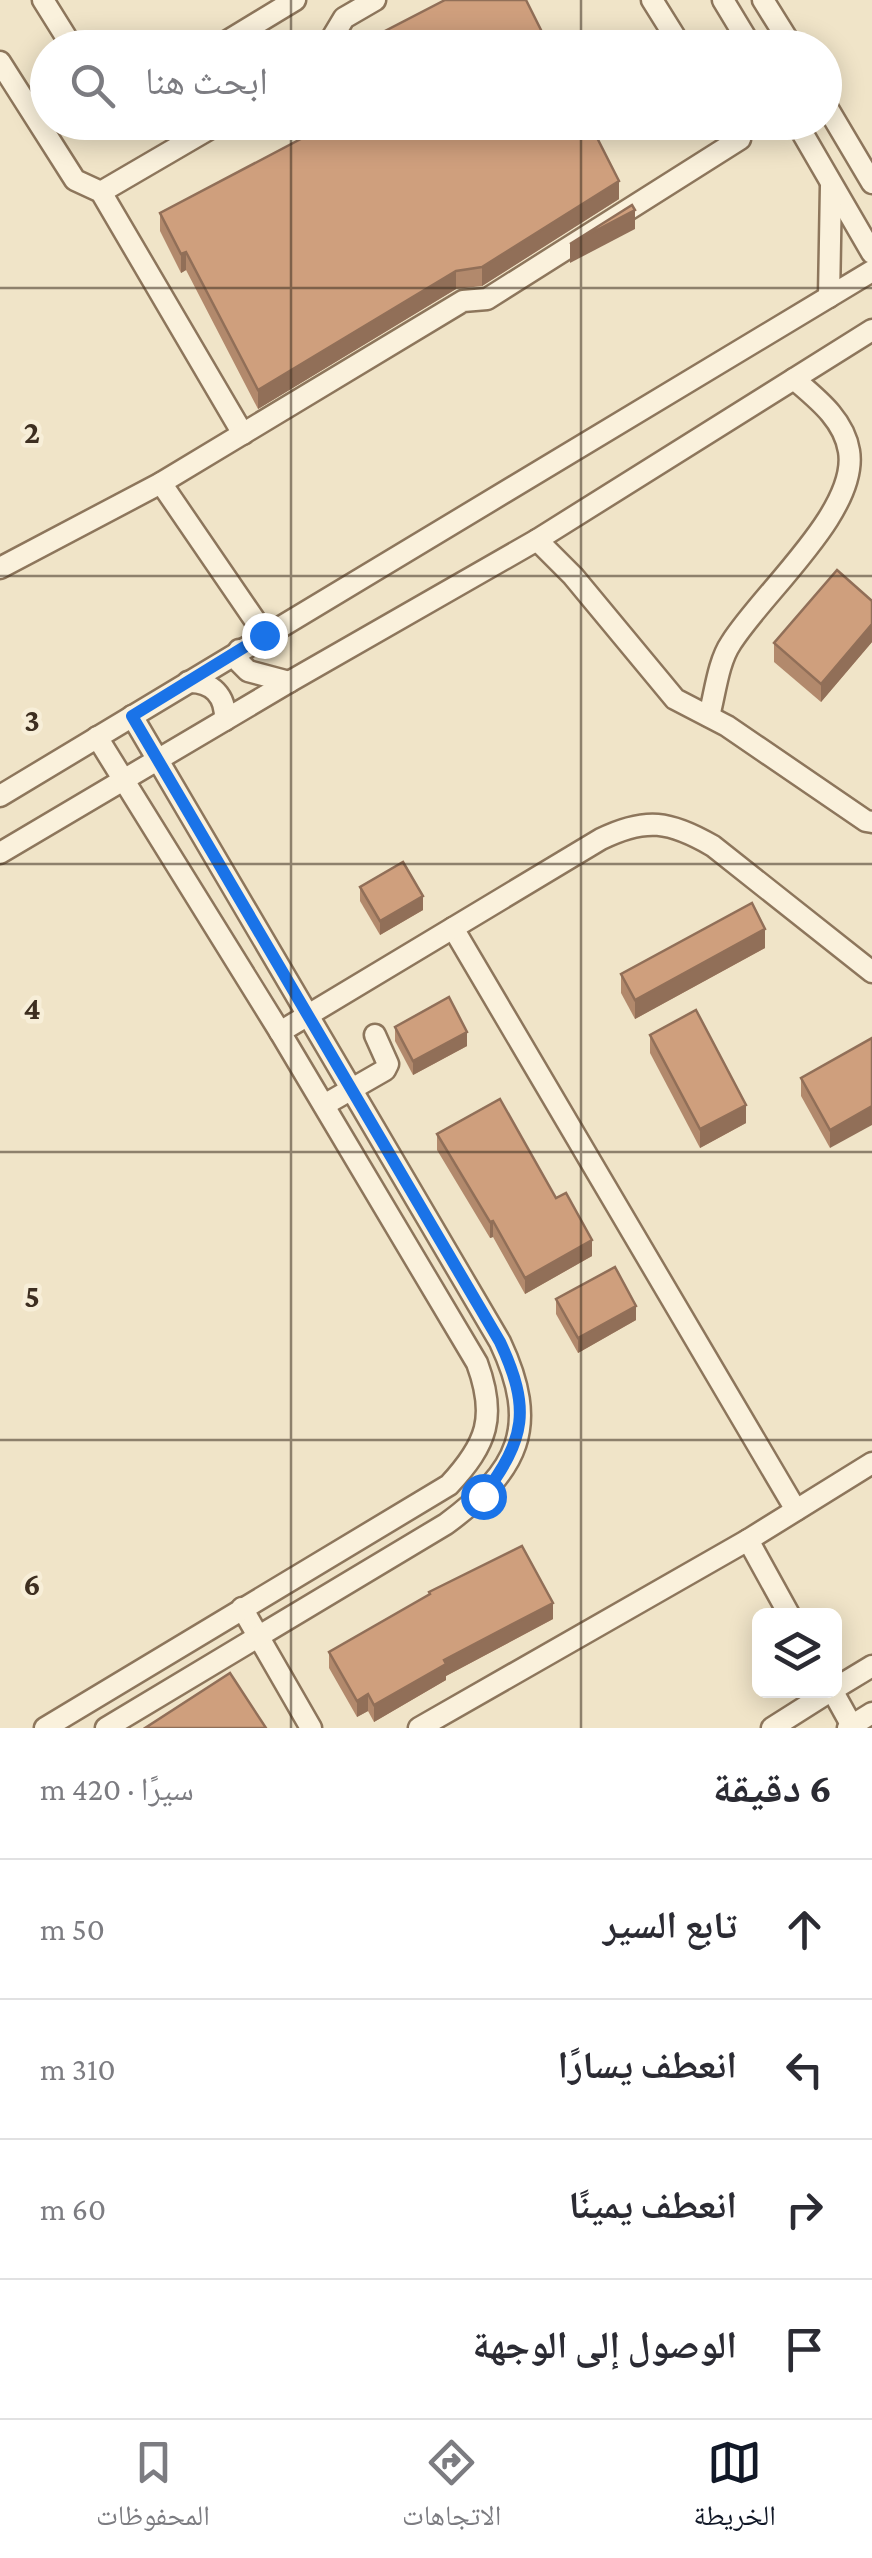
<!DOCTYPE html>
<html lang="ar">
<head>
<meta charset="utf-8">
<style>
	body { margin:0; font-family:"Crimson Pro","Noto Naskh Arabic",serif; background:#f2f2f3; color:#2b2b33; direction:rtl }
	.controls { position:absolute; right:30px; bottom:30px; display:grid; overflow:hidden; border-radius:15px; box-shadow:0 5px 25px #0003 }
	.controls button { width:90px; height:90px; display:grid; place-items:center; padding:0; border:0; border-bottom:2px solid #e1e1e2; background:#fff; color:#2b2b33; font:50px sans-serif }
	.stop { position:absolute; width:30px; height:30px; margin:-22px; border:8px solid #1a73e8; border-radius:50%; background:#fff }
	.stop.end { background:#1a73e8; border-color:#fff; box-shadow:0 2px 10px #0008 }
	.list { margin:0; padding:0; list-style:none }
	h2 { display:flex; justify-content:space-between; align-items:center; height:130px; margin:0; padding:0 40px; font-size:42px }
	h2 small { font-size:32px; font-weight:400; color:#7c7c81 }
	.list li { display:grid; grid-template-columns:65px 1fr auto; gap:30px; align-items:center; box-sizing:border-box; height:140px; padding:0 40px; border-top:2px solid #e1e1e2 }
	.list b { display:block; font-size:38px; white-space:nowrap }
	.list em { font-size:32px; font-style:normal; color:#7c7c81 }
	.icon { flex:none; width:55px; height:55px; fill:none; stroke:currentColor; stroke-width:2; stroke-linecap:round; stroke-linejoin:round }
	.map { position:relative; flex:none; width:872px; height:1728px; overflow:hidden; direction:ltr }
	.search { position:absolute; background:#fff; box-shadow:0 5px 25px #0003; left:30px; right:30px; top:30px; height:110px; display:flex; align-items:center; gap:25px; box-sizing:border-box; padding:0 35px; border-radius:55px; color:#7c7c81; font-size:38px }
	.sheet { height:690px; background:#fff }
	nav { display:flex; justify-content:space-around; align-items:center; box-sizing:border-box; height:140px; border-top:2px solid #e1e1e2; background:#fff; font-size:28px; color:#7c7c81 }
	nav a { display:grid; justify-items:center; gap:5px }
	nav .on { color:#111827 }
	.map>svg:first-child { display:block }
</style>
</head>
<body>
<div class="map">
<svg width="872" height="1728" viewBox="0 0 872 1728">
	<rect width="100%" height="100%" fill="#f0e4c8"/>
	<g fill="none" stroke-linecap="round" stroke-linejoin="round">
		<g stroke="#8d765c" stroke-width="25">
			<g id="minor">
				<path d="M43,0L73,48"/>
				<path d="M652,0L682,48"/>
				<path d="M723,0L752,48"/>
				<path d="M763,0L793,48"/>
				<path d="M216,48L295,0"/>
				<path d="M326,48L344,18L375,0"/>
				<path d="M0,62L75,180L101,192L243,434"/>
				<path d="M824,102L872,183"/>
				<path d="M796,122L872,253"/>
				<path d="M101,192L221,122"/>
				<path d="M829,297L831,186"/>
				<path d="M161,483L265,635"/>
				<path d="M537,540L573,576L675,699L727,726L866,821L872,822"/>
				<path d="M0,568L161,483L463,301L487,299L740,139L729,122"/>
				<path d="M239,650V662L248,671L289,682"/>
				<path d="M188,682C212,681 226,696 225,720"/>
				<path d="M709,716C715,694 718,662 731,643C762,593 859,511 849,451C844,419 816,398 794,379"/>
				<path d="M0,796L872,271"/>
				<path d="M0,853L289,682L537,540L872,330"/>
				<path d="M453,928L796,1510"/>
				<path d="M280,1032L601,839C646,817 670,821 713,846L872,972"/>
				<path d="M324,1105L385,1070L388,1064L375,1035"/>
				<path d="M748,1540L790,1616"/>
				<path d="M242,1608L311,1728"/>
				<path d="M834,1689L872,1666"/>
				<path d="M832,1690L852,1726"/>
				<path d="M45,1728L449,1485C487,1444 497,1417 477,1363L280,1032L97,737"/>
				<path d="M106,1728L446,1524C519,1470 540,1427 500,1342L132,716"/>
				<path d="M419,1728L748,1540L872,1463"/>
				<path d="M772,1728L832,1690"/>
				<path d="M848,1728L872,1713"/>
			</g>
		</g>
		<use href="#minor" stroke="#faf1dc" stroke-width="20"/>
	</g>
	<g fill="#b2896c">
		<path d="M619,199L482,286L456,289L258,409L186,270L181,273L160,231V213Z"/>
		<path d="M872,601V642L821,702L774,662V643Z"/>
		<path d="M360,887L423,910L380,935L360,901Z"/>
		<path d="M765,948L635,1019L621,993V974Z"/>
		<path d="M395,1027L467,1046L413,1075L395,1041Z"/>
		<path d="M650,1035L746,1123L700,1148L650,1053Z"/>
		<path d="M872,1038L830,1148L801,1096V1078Z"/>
		<path d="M437,1134L556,1198L592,1256L525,1294L493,1237L490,1238L437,1150Z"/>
		<path d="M556,1299L636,1320L578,1353L556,1314Z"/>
		<path d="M429,1592L553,1619L446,1676V1680L374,1722L368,1711L357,1717L329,1668V1652L429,1595Z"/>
	</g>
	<g fill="#916f58">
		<path d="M619,181V199L482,286V267Z"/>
		<path d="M635,210V229L570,263V244Z"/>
		<path d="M186,252V270L181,273V254Z"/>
		<path d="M456,271V289L258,409V390Z"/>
		<path d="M872,624V642L821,702V684Z"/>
		<path d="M423,896V910L380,935V921Z"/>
		<path d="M765,929V948L635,1019V1000Z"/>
		<path d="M467,1032V1046L413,1075V1061Z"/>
		<path d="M746,1105V1123L700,1148V1129Z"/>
		<path d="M872,1106V1125L830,1148V1130Z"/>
		<path d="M493,1221V1237L490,1238V1222Z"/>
		<path d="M592,1240V1256L525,1294V1278Z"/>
		<path d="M636,1306V1320L578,1353V1338Z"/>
		<path d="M553,1603V1619L446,1676V1680L374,1722V1705L444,1660Z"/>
		<path d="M368,1694V1711L357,1717V1701Z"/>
	</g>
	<g fill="#cf9f7d" stroke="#916f58" stroke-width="2.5">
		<path d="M445,0H526L550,48H361L360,44Z"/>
		<path d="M333,122H589L619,181L482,267L456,271L258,390L186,252L181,254L160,213Z"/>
		<path d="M632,205L635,210L570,244Z"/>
		<path d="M837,570L872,601V624L821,684L774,643Z"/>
		<path d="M403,862L423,896L380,921L360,887Z"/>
		<path d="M752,903L765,929L635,1000L621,974Z"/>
		<path d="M449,997L467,1032L413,1061L395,1027Z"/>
		<path d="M696,1010L746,1105L700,1129L650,1035Z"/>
		<path d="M872,1038V1106L830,1130L801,1078Z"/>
		<path d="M500,1099L556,1198L566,1193L592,1240L525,1278L493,1221L490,1222L437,1134Z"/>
		<path d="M615,1267L636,1306L578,1338L556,1299Z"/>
		<path d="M522,1546L553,1603L444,1660L446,1664L374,1705L368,1694L357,1701L329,1652L430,1594L429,1592Z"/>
		<path d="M230,1673L266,1728H145Z"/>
	</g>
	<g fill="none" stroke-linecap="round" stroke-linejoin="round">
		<path stroke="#1a73e8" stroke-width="12" d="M264,635L132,716L500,1342C531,1409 526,1438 483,1496"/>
	</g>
	<path fill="none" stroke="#3d2e20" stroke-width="2.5" stroke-opacity="0.55" d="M291,0V48M581,0V48M291,122V1728M581,122V1728M0,288H872M0,576H872M0,864H872M0,1152H872M0,1440H872"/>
	<g font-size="32" text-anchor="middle" font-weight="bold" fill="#3d2e20" stroke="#f7eed8" stroke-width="9" stroke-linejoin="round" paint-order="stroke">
		<text x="32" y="443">2</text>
		<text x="32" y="731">3</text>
		<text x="32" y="1019">4</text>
		<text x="32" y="1307">5</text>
		<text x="32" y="1595">6</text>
	</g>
</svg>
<div class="controls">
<button><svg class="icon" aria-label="layers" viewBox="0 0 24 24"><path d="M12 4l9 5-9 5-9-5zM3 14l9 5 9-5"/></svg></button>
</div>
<div class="stop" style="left:483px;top:1496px"></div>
<div class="stop end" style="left:264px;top:635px"></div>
<div class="search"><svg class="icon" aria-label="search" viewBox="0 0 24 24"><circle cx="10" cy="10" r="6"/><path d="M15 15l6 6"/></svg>ابحث هنا</div>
</div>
<section class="sheet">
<h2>6 دقيقة<small>سيرًا · 420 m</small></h2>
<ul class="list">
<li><svg class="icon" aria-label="ahead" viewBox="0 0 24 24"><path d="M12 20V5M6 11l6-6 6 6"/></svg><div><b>تابع السير</b></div><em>50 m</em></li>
<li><svg class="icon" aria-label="left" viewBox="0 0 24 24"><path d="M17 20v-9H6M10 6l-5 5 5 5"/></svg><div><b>انعطف يسارًا</b></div><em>310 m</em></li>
<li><svg class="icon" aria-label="right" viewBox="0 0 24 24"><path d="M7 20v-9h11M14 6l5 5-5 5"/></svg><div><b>انعطف يمينًا</b></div><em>60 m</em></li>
<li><svg class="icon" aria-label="arrive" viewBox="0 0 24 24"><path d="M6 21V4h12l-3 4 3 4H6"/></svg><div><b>الوصول إلى الوجهة</b></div></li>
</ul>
</section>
<nav>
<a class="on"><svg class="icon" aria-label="map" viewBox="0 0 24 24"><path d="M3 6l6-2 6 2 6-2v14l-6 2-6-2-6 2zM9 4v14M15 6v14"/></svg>الخريطة</a>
<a><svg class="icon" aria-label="directions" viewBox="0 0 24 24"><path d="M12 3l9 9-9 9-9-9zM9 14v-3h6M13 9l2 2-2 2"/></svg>الاتجاهات</a>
<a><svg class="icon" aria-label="saved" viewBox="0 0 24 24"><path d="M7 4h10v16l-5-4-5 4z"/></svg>المحفوظات</a>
</nav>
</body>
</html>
